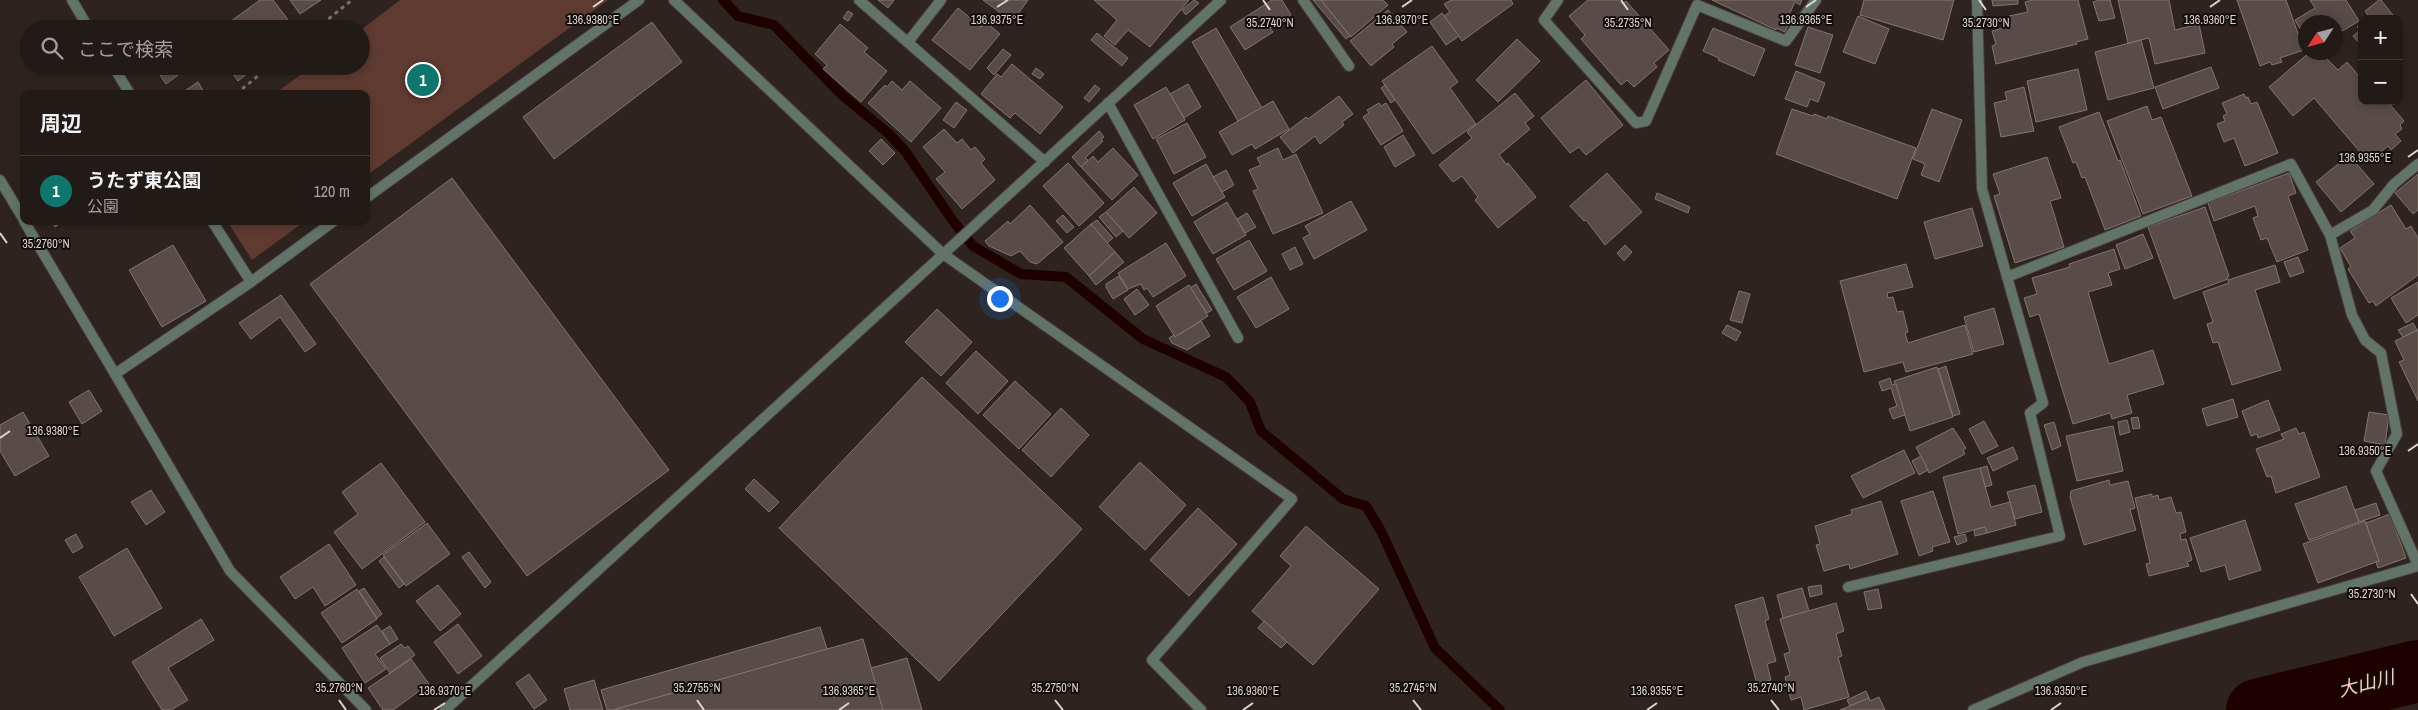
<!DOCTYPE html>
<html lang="ja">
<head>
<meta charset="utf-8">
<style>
	body { margin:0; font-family:"Archivo Narrow","Noto Sans JP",sans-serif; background:#2e2724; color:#f1f3f6 }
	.controls { position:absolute; right:15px; top:15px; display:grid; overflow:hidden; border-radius:10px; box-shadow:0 2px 8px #0003 }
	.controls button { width:45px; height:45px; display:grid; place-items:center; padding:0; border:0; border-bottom:1px solid #3f3836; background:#221a17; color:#f1f3f6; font:25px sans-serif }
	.compass { position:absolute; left:2298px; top:15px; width:45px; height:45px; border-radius:50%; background:#221a17; box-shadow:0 2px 8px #0003; rotate:234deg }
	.you { position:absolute; left:999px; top:298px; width:18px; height:18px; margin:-12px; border:4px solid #fff; border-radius:50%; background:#1a73e8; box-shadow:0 0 0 8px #1a73e833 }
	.badge { display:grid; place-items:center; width:32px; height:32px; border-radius:50%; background:#0f766e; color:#fff; font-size:16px; font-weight:700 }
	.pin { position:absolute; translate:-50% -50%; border:2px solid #fff; box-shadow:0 1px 5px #0006 }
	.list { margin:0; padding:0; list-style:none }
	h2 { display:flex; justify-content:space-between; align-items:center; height:65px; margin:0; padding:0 20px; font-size:21px }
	h2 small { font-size:16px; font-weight:400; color:#a2a1a1 }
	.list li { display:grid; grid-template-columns:32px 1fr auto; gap:15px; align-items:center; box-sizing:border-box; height:70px; padding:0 20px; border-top:1px solid #3f3836 }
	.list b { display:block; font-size:19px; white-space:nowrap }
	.list p { margin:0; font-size:16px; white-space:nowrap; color:#a2a1a1 }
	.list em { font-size:16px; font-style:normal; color:#a2a1a1 }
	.icon { flex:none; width:28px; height:28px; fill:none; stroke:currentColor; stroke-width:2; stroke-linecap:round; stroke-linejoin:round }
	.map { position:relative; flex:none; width:2418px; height:710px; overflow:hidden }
	.search { position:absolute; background:#221a17; box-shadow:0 2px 8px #0003; left:20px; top:20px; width:350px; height:55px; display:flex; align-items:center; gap:12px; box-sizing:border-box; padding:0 18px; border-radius:28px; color:#a2a1a1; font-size:19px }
	.panel { position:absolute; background:#221a17; box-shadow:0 2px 8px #0003; left:20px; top:90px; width:350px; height:135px; border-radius:10px }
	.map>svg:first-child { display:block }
</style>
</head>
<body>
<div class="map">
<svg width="2418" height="710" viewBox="0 0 2418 710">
	<rect width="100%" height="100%" fill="#2e231f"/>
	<g fill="#5f3a30">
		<path d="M400,0H608L366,176V94H274L313,66H361V30Z"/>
		<path d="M227,221H305L252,260Z"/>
	</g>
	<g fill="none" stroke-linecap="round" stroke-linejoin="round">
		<path stroke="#1f0000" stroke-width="10" d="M723,0L738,16L774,25L842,95L888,133L905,151L953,221L973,246L1021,274L1066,277L1143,339L1226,377L1250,402L1261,431L1343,499L1366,506L1381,531L1435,648L1500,710"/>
		<path stroke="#1f0000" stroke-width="62" d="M2257,710L2418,671"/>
	</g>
	<g fill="#594c48" stroke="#82746f">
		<path d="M260,0H273L295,29H220Z"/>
		<path d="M290,0H321L300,14Z"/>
		<path d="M878,0H894L888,8Z"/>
		<path d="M983,0H1028L1010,25L1003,20L1006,17Z"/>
		<path d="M1094,0H1189L1150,47L1128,30L1115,45L1104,36L1117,20Z"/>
		<path d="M1194,0L1199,3L1186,15L1182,10Z"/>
		<path d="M1272,0H1282L1291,15L1270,28L1273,32L1245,50L1230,27Z"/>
		<path d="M1313,0H1321L1350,36L1346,39Z"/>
		<path d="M1321,0H1383L1388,5L1351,37Z"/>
		<path d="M1451,0H1511L1513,4L1462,41L1444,16L1450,12L1444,4Z"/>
		<path d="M1588,0H1618L1622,4L1626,1L1669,50L1654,63L1657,67L1634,87L1627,80L1621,85L1581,39L1585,35L1569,16Z"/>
		<path d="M1712,0H1802L1800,5L1795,2L1789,15L1792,16L1785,32L1776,28V30Z"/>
		<path d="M1864,0H1954L1943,40L1860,15Z"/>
		<path d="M1992,0H2018V4L1993,6Z"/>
		<path d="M2032,0H2078L2088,39L2076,42L2077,44L1996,64L1992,46L1996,44L1992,31L2011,26L2009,16L2028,12L2025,2Z"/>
		<path d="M2100,0H2110L2115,18L2099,21L2093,2Z"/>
		<path d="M2118,0H2169L2175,30L2199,24L2205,53L2155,64L2149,38L2128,43Z"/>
		<path d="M2237,0H2286L2304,50L2280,58L2282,62L2272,65L2270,62L2260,66Z"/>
		<path d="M2310,0H2346L2359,21L2336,35V22H2306V39L2295,20L2315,8Z"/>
		<path d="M2379,0H2381L2396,19H2367L2369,17L2365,11Z"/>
		<path d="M958,8L981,27L986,22L1000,34L970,70L932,40Z"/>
		<path d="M1388,10L1407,32L1392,44L1394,47L1371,66L1350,41Z"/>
		<path d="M848,11L853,14L848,21L843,18Z"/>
		<path d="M1442,13L1459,36L1446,45L1430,22Z"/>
		<path d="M1858,16L1889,29L1875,64L1843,52Z"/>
		<path d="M652,22L682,62L554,159L523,117Z"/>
		<path d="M2362,23V46L2353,36L2360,30L2357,27Z"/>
		<path d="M840,24L868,48L864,52L887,71L861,102L823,69L827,65L815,54Z"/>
		<path d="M1808,27L1833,35L1820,73L1795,65Z"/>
		<path d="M1216,28L1262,108L1238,121L1192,42Z"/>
		<path d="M1713,28L1765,49L1754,76L1718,60L1719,58L1703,51Z"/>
		<path d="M1097,33L1128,58L1122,66L1091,40Z"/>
		<path d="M1517,39L1540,61L1498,102L1476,80Z"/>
		<path d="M2141,40L2154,88L2108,100L2095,52Z"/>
		<path d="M1432,46L1458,82L1450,88L1476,124L1433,154L1382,81Z"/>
		<path d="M1003,49L1011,55L994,75L987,68Z"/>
		<path d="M2310,52H2320L2338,70L2347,62L2359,76L2362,73V101H2387L2404,121L2400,125L2402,129L2395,134L2401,141L2391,150L2388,146L2377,155L2374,152L2366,159L2314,98L2293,116L2269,87Z"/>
		<path d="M1012,64L1063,107L1040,134L1015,113L1010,118L981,94L997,74L1001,77Z"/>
		<path d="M154,66H190L166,84Z"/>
		<path d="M227,66H257L238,81Z"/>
		<path d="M2211,67L2219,88L2163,109L2155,87Z"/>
		<path d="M1036,68L1044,74L1040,79L1032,74Z"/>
		<path d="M2078,69L2087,110L2036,122L2027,81Z"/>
		<path d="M1796,71L1825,83L1818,102L1810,99L1807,107L1785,99Z"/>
		<path d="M1586,80L1623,125L1586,155L1579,147L1570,153L1541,118Z"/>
		<path d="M892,81L902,90L910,81L941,108L911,142L868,103L885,85L887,87Z"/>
		<path d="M198,82L205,94H180Z"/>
		<path d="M1188,84L1201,107L1184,118L1170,94Z"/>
		<path d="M1095,85L1100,89L1089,102L1084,98Z"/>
		<path d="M1385,85L1395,100L1391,103L1381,88Z"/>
		<path d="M1166,87L1185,120L1153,139L1134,105Z"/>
		<path d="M2024,87L2034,131L2001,137L1994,103L2007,100L2005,92Z"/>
		<path d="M1515,93L1534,116L1525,123L1530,129L1499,155L1507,165L1508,163L1536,197L1498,228L1475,200L1478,197L1462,176L1453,182L1439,165L1472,138L1467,132Z"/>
		<path d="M2244,94L2246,98L2248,97L2251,104L2257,102L2278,153L2245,166L2234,138L2224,142L2217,124L2225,121L2223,116L2227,114L2222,103Z"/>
		<path d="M1339,96L1353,114L1342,122L1344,125L1320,144L1315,136L1293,153L1280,137L1306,117L1308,119Z"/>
		<path d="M1273,101L1289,129L1255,149L1252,144L1232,155L1219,132Z"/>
		<path d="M956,102L967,110L954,128L943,120Z"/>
		<path d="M1379,103L1381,106L1386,103L1403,131L1381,145L1363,117L1369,113L1367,110Z"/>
		<path d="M2147,106L2152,120L2161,117L2192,196L2143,214L2107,121Z"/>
		<path d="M1792,109L1813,116L1814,114L1827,119L1828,116L1916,148L1897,199L1776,154Z"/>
		<path d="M1932,109L1962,120L1939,182L1921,175L1925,164L1913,159Z"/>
		<path d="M2099,112L2118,161L2120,160L2141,216L2105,230L2085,177L2082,178L2076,162L2073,163L2059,127Z"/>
		<path d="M1187,123L1206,157L1174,174L1156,139Z"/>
		<path d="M944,129L957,143L962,139L971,150L975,147L985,159L981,163L995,180L962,209L936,179L945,172L923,147Z"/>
		<path d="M1099,131L1104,137L1101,139L1103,141L1085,158L1088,160L1081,167L1072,157Z"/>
		<path d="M1403,135L1415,155L1395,167L1384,147Z"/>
		<path d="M881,139L895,153L883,165L869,151Z"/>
		<path d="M1113,148L1138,175L1112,200L1081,167L1093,156L1098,162Z"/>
		<path d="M1278,148L1283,160L1296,154L1323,213L1273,234L1253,191L1258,189L1249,170L1261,165L1257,158Z"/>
		<path d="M2349,155L2374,184L2341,212L2316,182Z"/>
		<path d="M2047,157L2061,198L2050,201L2064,247L2015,263L1994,196L2000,194L1993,174Z"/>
		<path d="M1068,163L1104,203L1079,226L1043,186Z"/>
		<path d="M1206,164L1225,197L1192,216L1173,183Z"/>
		<path d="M1226,170L1234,185L1222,192L1213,177Z"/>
		<path d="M1607,173L1642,212L1605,245L1586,220L1584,221L1570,206Z"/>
		<path d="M2289,173L2296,193L2288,196L2308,250L2277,262L2267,238L2261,240L2253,218L2258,216L2255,206L2214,221L2208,203Z"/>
		<path d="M2418,174V210L2413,214L2395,193Z"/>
		<path d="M452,178L669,470L527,576L310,284Z"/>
		<path d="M1134,187L1157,213L1129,238L1106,212Z"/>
		<path d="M1657,193L1690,207L1688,213L1655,199Z"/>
		<path d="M1351,201L1367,230L1314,259L1303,238L1310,234L1305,226Z"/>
		<path d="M1227,202L1246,235L1213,254L1194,222Z"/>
		<path d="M1030,205L1063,242L1037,264L1030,262L1020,251L1011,256L989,246L985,241L1008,221L1010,224Z"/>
		<path d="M2391,205L2406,229L2411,226L2418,238V275L2376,306L2373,301L2369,303L2348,269L2351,267L2340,248L2355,238L2350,231Z"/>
		<path d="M2205,207L2229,276L2227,277L2228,279L2174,299L2148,227Z"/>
		<path d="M1972,208L1983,246L1935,259L1924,222Z"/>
		<path d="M1106,212L1123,231L1116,237L1099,217Z"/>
		<path d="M1247,213L1256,227L1245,233L1237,219Z"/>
		<path d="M1063,215L1074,227L1067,233L1056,221Z"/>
		<path d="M1097,220L1113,238L1107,243L1091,224Z"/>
		<path d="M51,221H64L55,227Z"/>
		<path d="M1091,224L1115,252L1089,276L1064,248Z"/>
		<path d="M2143,234L2153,258L2125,269L2116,245Z"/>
		<path d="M1249,240L1267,271L1234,290L1216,259Z"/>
		<path d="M1166,243L1186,276L1153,297L1147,288L1144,290L1141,284L1128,289L1118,273Z"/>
		<path d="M173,245L206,301L162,327L129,270Z"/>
		<path d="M1625,245L1632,252L1624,261L1617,253Z"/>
		<path d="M1295,247L1303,264L1290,270L1282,254Z"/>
		<path d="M2114,249L2120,269L2108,273L2112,285L2088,292L2109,364L2153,350L2164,384L2127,395L2132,413L2112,419L2110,413L2073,424L2039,314L2030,317L2024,298L2037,294L2032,278L2070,267L2069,264Z"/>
		<path d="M1115,252L1124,262L1096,285L1089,276Z"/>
		<path d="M2298,257L2304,272L2290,277L2284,262Z"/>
		<path d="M1906,264L1913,287L1887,293L1888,298L1893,297L1897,312L1903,311L1908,332L1905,333L1908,343L1965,325L1973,354L1906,372L1903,362L1864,372L1840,281Z"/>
		<path d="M2275,265L2280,282L2255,290L2281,370L2232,385L2218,342L2213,343L2207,324L2213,322L2203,292L2229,283L2228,280Z"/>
		<path d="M1119,276L1128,290L1113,299L1106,287V284Z"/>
		<path d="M1271,277L1289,309L1256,328L1237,297Z"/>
		<path d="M2418,282V315L2406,323L2391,298Z"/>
		<path d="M1196,284L1212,310L1207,313L1190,288Z"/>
		<path d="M1189,285L1208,316L1175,337L1156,306Z"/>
		<path d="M1137,289L1149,305L1135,315L1124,299Z"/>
		<path d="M1739,291L1750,294L1742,323L1730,320Z"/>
		<path d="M281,295L316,344L305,352L280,317L251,339L239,323Z"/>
		<path d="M1994,308L2004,344L1974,352L1964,317Z"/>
		<path d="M937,309L972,342L941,376L905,342Z"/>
		<path d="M1201,321L1210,336L1187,350L1172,343L1169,338L1174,335L1175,337Z"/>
		<path d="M2413,323L2417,330L2403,337L2398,330Z"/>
		<path d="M1727,325L1741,332L1736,341L1722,333Z"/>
		<path d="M2418,330V401L2399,362L2404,360L2395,341Z"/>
		<path d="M976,351L1008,381L978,414L946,383Z"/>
		<path d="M1946,366L1960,414L1953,416L1938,369Z"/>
		<path d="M1937,367L1953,417L1910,431L1894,381Z"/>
		<path d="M922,377L1082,529L939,681L779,528Z"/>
		<path d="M1890,378L1892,385L1896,384L1905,415L1893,419L1889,409L1897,406L1891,388L1882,391L1879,382Z"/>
		<path d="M1015,381L1051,414L1019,449L983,415Z"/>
		<path d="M89,390L102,411L82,424L69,402Z"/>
		<path d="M2233,399L2238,417L2207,426L2202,409Z"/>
		<path d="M2268,400L2280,430L2258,438L2257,434L2251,436L2242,411Z"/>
		<path d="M1061,408L1089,435L1051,477L1022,450Z"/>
		<path d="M23,412L49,456L15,476L0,451V425Z"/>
		<path d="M2369,412L2389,415L2385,445L2364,441Z"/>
		<path d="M2138,417L2140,428L2133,429L2131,418Z"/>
		<path d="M2127,420L2130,432L2120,435L2118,422Z"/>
		<path d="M1984,421L1998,446L1982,454L1969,429Z"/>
		<path d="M2054,422L2061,446L2052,450L2044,425Z"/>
		<path d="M2113,426L2123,471L2077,481L2066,436Z"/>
		<path d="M1953,428L1966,448L1963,450L1965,454L1929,473L1916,447Z"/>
		<path d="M2296,428L2299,434L2304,432L2320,477L2276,493L2271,476L2267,477L2256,449L2284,439L2281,434Z"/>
		<path d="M2013,447L2018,459L1993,471L1987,458Z"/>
		<path d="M1904,450L1915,473L1863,498L1851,476Z"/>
		<path d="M1921,456L1928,470L1919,475L1912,461Z"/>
		<path d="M1140,462L1186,505L1145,550L1099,507Z"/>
		<path d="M381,463L425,522L362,569L334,532L358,514L342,492Z"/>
		<path d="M1987,466L1992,485L1985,487L1980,468Z"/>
		<path d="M1980,468L1991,507L2010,502L2016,525L1987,533L1985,527L1958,534L1943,477Z"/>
		<path d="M754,479L779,502L769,512L745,489Z"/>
		<path d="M2109,480L2110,485L2128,481L2135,508L2130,510L2136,530L2084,545L2070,497L2071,491Z"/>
		<path d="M2035,485L2042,512L2015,519L2007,492Z"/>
		<path d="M2346,486L2359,522L2309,540L2295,504Z"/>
		<path d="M151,490L165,512L146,525L131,502Z"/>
		<path d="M1933,491L1950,542L1932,547L1933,551L1919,556L1901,501Z"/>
		<path d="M2152,494V497L2158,495L2159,500L2171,497L2176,513L2181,512L2186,532L2180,534L2181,540L2186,539L2192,560L2187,562L2189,566L2149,576L2146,564L2150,563L2135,498Z"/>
		<path d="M1881,501L1898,554L1850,569L1849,564L1824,571L1816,545L1820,544L1815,526L1852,514L1851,510Z"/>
		<path d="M2376,503L2380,515L2359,522L2355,510Z"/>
		<path d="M1198,508L1237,544L1189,596L1150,560Z"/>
		<path d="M2390,514L2406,558L2378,568L2376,562L2379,561L2366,523Z"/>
		<path d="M2245,520L2261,570L2229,580L2225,565L2201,572L2190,538Z"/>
		<path d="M2365,521L2379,561L2318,583L2303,544Z"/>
		<path d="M427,523L450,554L406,586L383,555Z"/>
		<path d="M1306,526L1379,589L1313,665L1252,611L1291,566L1280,556Z"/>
		<path d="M1985,527L1987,533L1975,536L1974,530Z"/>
		<path d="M76,534L83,547L73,553L65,540Z"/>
		<path d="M1965,534L1967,541L1957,545L1954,537Z"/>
		<path d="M329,544L356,585L325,606L313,587L295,599L280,577Z"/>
		<path d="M127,548L162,608L114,636L79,577Z"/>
		<path d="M469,552L491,582L485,588L462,557Z"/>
		<path d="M384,557L404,584L399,588L379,561Z"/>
		<path d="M438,585L461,614L440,631L416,601Z"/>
		<path d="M1821,585L1822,594L1810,597L1808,587Z"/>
		<path d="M364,588L382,614L377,618L359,591Z"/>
		<path d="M1802,588L1809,611L1783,618L1777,595Z"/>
		<path d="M357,589L377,619L342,643L321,613Z"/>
		<path d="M1878,589L1882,608L1868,610L1864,592Z"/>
		<path d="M1763,597L1769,619L1765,621L1776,661L1767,664L1771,680L1757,684L1735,605Z"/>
		<path d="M1836,603L1844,631L1836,634L1842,656L1838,657L1849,697L1804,710L1801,697L1791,700L1785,677L1790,675L1784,654L1790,652L1780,619Z"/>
		<path d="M201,619L214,640L168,668L188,700L171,710H162L132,662Z"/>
		<path d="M1264,621L1287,642L1281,648L1258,628Z"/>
		<path d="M458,624L482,656L458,674L434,642Z"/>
		<path d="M377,625L390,644L375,654L386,669L365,683L342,648Z"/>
		<path d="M390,626L398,639L390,644L382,631Z"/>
		<path d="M820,627L827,649L613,710H607L601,690Z"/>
		<path d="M863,639L883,710H613L827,649Z"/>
		<path d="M401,644L405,648L408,646L415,655L390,673L380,658Z"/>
		<path d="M907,658L922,710H883L871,668Z"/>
		<path d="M411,659L429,684L393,710H383L368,688Z"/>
		<path d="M529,674L547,700L534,709L516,683Z"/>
		<path d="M594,680L603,710H570L564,689Z"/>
		<path d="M1866,691L1869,698L1850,706L1847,700Z"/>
		<path d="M1879,697L1885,710H1840L1869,698L1870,701Z"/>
	</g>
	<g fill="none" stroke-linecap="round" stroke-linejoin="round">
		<g stroke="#4a3f3c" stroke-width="12">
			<g id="minor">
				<path d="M72,0L89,29"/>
				<path d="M674,0L943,254L1292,499L1152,660L1201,710"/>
				<path d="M859,0L1045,162"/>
				<path d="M1303,0L1349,66"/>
				<path d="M1558,0L1544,20L1636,123L1646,121L1697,5L1786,41L1816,0"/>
				<path d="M908,42L941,0"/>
				<path d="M113,66L130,94"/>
				<path d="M1108,103L1238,338"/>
				<path d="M0,180L24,220"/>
				<path d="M366,198L639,0"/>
				<path d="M24,221L115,374"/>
				<path d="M212,221L251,282"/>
				<path d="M334,221L251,282L115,374L230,571L366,710"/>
				<path d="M2330,235L2373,210L2394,184L2418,164"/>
				<path d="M2007,277L2291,164L2330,235L2352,315L2365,340L2381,353L2397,434L2376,471L2418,565"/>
				<path d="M1848,587L2060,536L2030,413L2043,403L1982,189L1977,0"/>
				<path d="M445,710L1221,0"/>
				<path d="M1973,710L2083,662L2418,566"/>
			</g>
		</g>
		<g stroke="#7a716e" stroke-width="3" stroke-dasharray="4 4" stroke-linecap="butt">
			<path d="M316,29L352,0"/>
			<path d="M236,94L270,66"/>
		</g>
		<use href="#minor" stroke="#627469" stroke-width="10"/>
	</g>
	<path fill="none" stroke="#ddd5d3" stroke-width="2" d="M1263,0L1270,10M1621,0L1628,10M1979,0L1986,10M593,7L603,0M997,7L1008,0M1402,7L1412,0M1806,7L1816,0M2210,7L2220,0M2408,157L2418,150M0,233L7,243M0,438L10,431M2408,451L2418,444M2411,594L2418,604M339,700L346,710M697,700L704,710M1055,700L1063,710M1413,700L1421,710M1771,700L1779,710M434,710L445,703M839,710L849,703M1243,710L1253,703M1647,710L1657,703M2051,710L2061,703"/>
	<g text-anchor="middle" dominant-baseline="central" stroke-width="4" stroke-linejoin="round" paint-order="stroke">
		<g font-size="19" font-style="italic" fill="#f9cabd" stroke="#130d0c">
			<text transform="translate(2366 683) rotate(-14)">大山川</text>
		</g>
	</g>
	<g font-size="12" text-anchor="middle" fill="#ddd5d3" stroke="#130d0c" stroke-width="4" stroke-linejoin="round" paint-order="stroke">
		<text x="997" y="24">136.9375°E</text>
		<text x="1806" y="24">136.9365°E</text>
		<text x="2210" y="24">136.9360°E</text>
		<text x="593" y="24">136.9380°E</text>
		<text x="1402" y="24">136.9370°E</text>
		<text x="1270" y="27">35.2740°N</text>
		<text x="1628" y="27">35.2735°N</text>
		<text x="1986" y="27">35.2730°N</text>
		<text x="2365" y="162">136.9355°E</text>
		<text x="46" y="248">35.2760°N</text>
		<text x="53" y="435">136.9380°E</text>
		<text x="2365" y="455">136.9350°E</text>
		<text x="2372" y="598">35.2730°N</text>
		<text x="339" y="692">35.2760°N</text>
		<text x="697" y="692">35.2755°N</text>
		<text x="1055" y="692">35.2750°N</text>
		<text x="1413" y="692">35.2745°N</text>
		<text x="1771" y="692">35.2740°N</text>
		<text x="445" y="695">136.9370°E</text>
		<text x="849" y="695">136.9365°E</text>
		<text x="1253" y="695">136.9360°E</text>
		<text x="1657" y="695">136.9355°E</text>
		<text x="2061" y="695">136.9350°E</text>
	</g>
</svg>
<div class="controls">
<button>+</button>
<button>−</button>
</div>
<svg class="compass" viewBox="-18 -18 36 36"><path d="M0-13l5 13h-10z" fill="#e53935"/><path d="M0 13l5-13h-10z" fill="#a2a1a1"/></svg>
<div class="you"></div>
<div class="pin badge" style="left:423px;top:80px">1</div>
<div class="search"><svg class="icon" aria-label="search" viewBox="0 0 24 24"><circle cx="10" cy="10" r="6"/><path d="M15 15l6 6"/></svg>ここで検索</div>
<section class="panel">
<h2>周辺<small></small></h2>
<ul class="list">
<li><span class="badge">1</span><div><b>うたず東公園</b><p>公園</p></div><em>120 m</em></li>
</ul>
</section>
</div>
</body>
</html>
